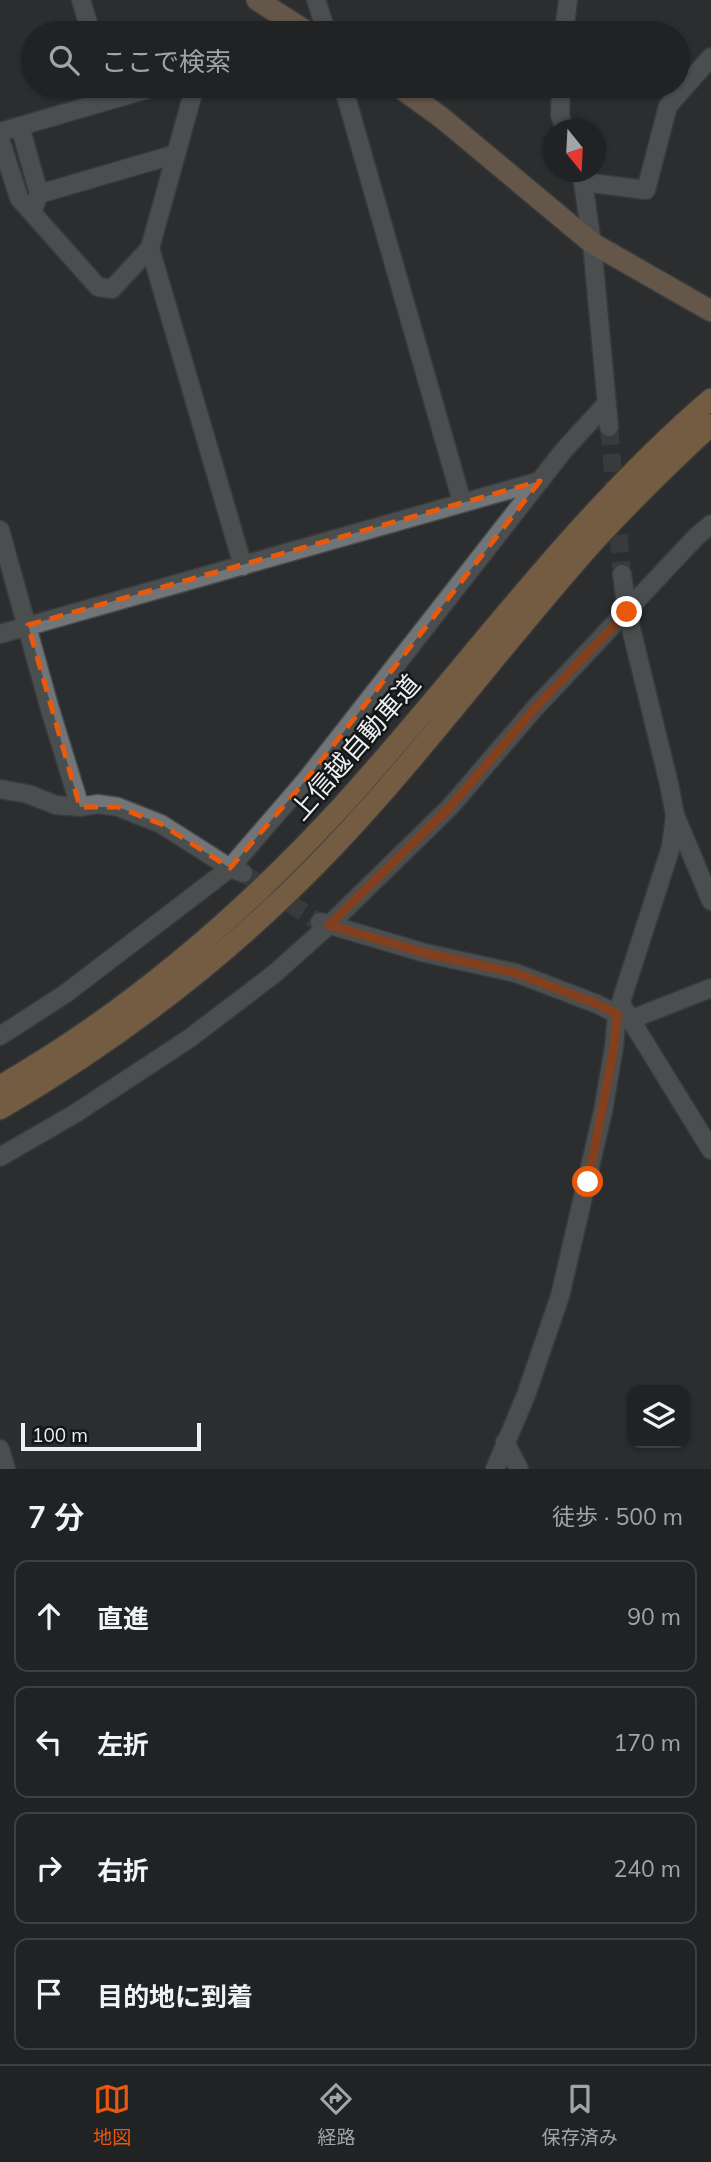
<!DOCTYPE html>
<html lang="ja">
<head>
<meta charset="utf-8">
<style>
	body { margin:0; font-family:Mulish,"Noto Sans JP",sans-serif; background:#2d2f31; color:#f1f3f6 }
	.controls { position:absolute; right:21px; bottom:21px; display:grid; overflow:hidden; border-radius:14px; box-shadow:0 2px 5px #0004 }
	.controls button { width:63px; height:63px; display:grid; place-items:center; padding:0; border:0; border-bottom:2px solid #3d3f41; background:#202224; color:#f1f3f6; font:35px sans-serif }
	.compass { position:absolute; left:543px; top:119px; width:63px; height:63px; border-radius:50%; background:#202224; box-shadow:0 2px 5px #0004; rotate:162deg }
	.scale { position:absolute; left:21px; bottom:18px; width:180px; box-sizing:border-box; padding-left:7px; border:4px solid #edf0f1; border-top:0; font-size:19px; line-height:24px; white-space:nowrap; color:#edf0f1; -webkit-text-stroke:5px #151617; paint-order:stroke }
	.stop { position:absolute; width:21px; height:21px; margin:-16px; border:5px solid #ea580c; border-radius:50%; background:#fff }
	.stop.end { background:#ea580c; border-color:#fff; box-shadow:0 2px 7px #0008 }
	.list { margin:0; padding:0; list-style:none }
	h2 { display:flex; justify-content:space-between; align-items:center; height:91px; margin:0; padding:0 28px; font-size:30px }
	h2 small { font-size:23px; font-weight:400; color:#a2a4a6 }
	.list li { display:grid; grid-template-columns:46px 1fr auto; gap:21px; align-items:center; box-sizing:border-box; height:112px; margin:0 14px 14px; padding:0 14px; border:2px solid #3d3f41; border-radius:14px }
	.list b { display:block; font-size:26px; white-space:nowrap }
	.list em { font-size:23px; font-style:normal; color:#a2a4a6 }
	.icon { flex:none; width:38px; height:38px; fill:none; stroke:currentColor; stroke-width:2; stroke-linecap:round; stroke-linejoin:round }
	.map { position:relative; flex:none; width:711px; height:1469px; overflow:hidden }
	.search { position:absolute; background:#202224; box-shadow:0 2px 5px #0004; left:21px; right:21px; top:21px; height:77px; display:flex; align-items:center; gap:18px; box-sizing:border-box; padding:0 24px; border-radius:38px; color:#a2a4a6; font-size:26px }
	.sheet { height:595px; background:#202224 }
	nav { display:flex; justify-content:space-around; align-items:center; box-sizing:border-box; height:98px; border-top:2px solid #3d3f41; background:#202224; font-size:19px; color:#a2a4a6 }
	nav a { display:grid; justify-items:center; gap:4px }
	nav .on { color:#ea580c }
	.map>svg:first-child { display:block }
</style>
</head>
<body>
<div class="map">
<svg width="711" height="1469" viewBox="0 0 711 1469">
	<rect width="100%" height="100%" fill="#2b2e30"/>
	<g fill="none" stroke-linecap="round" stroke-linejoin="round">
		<g stroke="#484b4d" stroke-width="18" stroke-dasharray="18 9" stroke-linecap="butt">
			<path d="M609,427L622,574"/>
			<path d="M243,873L317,921"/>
		</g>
		<g stroke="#474b4c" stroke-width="21">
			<g id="minor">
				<path d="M81,0L91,33"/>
				<path d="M316,0L327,33"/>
				<path d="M564,33L568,0"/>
				<path d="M343,86L462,502"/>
				<path d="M561,86L560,115L565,130"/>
				<path d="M20,126L39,194"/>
				<path d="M0,132L158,86"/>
				<path d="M0,139L19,198L98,287L112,289L150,248L195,86"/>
				<path d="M580,172L583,182L592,243L609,427"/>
				<path d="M583,182L646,190L668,106L711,57"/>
				<path d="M32,212L39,194L176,154"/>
				<path d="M150,248L243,566"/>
				<path d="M0,530L49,706L80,807"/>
				<path d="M622,574L627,612L669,784L675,815L711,901"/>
				<path d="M0,634L540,481"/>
				<path d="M0,789L28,794L56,805L80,807L98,804L118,807L161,824L230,868L243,873"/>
				<path d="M320,922L425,953L516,973L597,1004L617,1014"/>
				<path d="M621,1004L711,1150"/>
				<path d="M632,1019L711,988"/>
				<path d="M0,1036L65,994L230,868L306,780L564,450L606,404"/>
				<path d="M0,1157L76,1113L190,1038L274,974L329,925L450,807L535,708L696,537L711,524"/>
				<path d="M505,1442L519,1469"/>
				<path d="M0,1449L6,1469"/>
				<path d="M495,1469L526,1395L560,1296L603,1111L614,1047L617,1014L671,847L675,815"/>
			</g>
		</g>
		<g stroke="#474b4c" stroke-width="24">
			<g id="major">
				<path d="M257,0L309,33"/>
				<path d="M398,86L442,118L592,243L711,311"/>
			</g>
		</g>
		<g stroke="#474b4c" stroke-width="24">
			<g id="highway">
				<path d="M0,1086C129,1012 242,915 342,806C465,671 572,518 711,399"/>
				<path d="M0,1109C116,1041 223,960 317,864C414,765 496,652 588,548C627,505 669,464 711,425"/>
			</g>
		</g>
		<use href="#minor" stroke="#717577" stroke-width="18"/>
		<use href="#major" stroke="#a88866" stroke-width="21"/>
		<use href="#highway" stroke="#cc955b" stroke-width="21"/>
	</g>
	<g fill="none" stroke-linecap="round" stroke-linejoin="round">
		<path stroke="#ea580c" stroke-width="9" d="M588,1182L614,1047L617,1014L597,1004L516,973L425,953L329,925L450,807L535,708L627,612"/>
	</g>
	<path d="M0 0H711V1469H0ZM540,481L306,780L230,868L161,824L118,807H80L28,625Z" fill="#2b2e30" fill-opacity=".55" fill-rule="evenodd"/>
	<path fill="none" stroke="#e8590c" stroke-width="5" stroke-dasharray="14 9" stroke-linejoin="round" d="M540,481L306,780L230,868L161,824L118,807H80L28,625Z"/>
	<g text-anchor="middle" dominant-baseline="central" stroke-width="5" stroke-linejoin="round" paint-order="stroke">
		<g font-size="26" fill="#edf0f1" stroke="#151617">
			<text transform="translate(355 747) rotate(-49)">上信越自動車道</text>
		</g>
	</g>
</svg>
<div class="controls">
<button><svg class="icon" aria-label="layers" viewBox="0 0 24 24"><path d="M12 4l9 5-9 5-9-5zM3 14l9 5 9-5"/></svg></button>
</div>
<svg class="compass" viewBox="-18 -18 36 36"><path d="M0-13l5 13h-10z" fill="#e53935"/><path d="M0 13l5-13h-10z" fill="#a2a4a6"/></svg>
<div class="scale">100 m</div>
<div class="stop" style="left:588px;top:1182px"></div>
<div class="stop end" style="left:627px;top:612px"></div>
<div class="search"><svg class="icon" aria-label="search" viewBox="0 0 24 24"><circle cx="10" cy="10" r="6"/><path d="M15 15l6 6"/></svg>ここで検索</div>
</div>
<section class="sheet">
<h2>7 分<small>徒歩 · 500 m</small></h2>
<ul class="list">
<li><svg class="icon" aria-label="ahead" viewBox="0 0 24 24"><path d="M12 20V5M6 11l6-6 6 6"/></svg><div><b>直進</b></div><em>90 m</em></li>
<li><svg class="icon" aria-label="left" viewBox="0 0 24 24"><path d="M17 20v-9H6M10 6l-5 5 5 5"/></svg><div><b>左折</b></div><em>170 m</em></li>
<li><svg class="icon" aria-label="right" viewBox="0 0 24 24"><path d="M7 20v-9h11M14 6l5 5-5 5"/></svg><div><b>右折</b></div><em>240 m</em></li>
<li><svg class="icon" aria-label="arrive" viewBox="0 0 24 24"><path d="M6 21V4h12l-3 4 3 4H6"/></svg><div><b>目的地に到着</b></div></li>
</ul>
</section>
<nav>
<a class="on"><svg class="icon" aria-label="map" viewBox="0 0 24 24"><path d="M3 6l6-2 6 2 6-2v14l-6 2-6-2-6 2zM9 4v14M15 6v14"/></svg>地図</a>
<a><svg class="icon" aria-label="directions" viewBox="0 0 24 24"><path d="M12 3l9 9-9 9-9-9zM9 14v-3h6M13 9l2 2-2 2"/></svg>経路</a>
<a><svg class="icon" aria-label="saved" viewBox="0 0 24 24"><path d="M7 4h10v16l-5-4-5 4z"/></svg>保存済み</a>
</nav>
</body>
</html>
